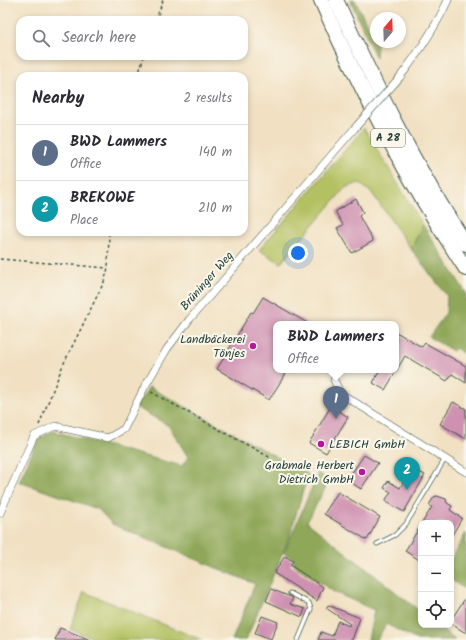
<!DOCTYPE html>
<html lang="en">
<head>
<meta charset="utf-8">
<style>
	body { margin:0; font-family:Kalam,sans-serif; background:#f2f2f3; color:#2b2b33 }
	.controls { position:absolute; right:12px; bottom:12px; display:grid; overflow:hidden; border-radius:8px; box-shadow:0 2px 6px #0003 }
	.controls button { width:36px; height:36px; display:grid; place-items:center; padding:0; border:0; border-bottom:1px solid #e1e1e2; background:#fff; color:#2b2b33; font:20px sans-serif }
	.compass { position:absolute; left:370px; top:12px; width:36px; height:36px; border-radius:50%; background:#fff; box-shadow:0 2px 6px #0003; rotate:19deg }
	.you { position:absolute; left:298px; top:253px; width:14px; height:14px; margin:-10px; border:3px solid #fff; border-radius:50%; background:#1a73e8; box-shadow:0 0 0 6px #1a73e833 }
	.badge { display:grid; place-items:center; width:26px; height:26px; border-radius:50%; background:#b45309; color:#fff; font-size:13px; font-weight:700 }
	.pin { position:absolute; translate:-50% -33px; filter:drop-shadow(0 1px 2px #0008) }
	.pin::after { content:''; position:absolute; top:21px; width:14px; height:12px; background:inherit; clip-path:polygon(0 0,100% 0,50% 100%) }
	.popup { position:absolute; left:273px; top:321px; width:126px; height:52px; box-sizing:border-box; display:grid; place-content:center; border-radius:8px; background:#fff; filter:drop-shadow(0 1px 3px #0005); font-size:13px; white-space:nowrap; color:#7c7c81 }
	.popup b { font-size:15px; color:#2b2b33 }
	.popup::after { content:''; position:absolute; left:50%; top:100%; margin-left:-8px; border:8px solid transparent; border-top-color:#fff }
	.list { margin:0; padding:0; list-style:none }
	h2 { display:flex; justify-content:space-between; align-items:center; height:52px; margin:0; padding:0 16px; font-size:17px }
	h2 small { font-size:13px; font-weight:400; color:#7c7c81 }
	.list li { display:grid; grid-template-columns:26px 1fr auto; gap:12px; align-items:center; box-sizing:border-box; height:56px; padding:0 16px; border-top:1px solid #e1e1e2 }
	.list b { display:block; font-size:15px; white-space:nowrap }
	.list p { margin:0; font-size:13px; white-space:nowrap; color:#7c7c81 }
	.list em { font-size:13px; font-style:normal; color:#7c7c81 }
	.icon { flex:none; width:22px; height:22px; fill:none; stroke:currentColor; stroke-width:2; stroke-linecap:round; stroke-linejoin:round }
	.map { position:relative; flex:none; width:466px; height:640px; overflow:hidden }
	.search { position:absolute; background:#fff; box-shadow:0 2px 6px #0003; left:16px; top:16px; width:232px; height:44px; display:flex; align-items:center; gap:10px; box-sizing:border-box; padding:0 14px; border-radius:12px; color:#7c7c81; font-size:15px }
	.panel { position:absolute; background:#fff; box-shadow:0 2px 6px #0003; left:16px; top:72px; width:232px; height:164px; border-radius:12px }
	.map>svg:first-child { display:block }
</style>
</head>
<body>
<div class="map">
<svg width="466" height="640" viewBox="0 0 466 640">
	<rect width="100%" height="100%" fill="#fbf7ec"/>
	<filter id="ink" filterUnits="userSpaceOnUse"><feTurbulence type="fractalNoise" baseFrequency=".025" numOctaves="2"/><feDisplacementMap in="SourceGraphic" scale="8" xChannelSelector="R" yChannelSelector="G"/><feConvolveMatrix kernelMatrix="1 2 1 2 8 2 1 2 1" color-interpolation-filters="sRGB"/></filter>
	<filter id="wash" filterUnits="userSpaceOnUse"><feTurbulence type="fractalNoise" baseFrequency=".012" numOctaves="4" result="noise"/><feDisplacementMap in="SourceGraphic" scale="16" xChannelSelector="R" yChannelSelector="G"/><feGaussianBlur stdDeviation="0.9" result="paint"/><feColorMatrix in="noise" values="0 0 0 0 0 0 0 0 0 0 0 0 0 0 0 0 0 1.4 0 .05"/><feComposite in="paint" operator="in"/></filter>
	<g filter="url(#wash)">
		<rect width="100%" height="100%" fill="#f1e1c2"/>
		<g fill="#b4c162" stroke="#6a7f4b">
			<path d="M364,128L423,225L411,249L372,193L359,183L345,188L281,263L259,250Z"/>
			<path d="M84,592L202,640H99L70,629Z"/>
		</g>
		<g fill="#8fa758" stroke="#577246">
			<path d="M350,0H355L377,45L376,58Z"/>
			<path d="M423,225L466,293V356L456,348L453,351L429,337L446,313L447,296L411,249Z"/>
			<path d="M149,387L308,474L289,538L246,640H232L255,584L112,524L98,509L19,482L38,439L53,431L182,466L188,457L169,426L136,407Z"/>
			<path d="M318,473L329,481L307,522L421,612V625H436L455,640H417L386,624L377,640H368L374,610L334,592L294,565V559L284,553Z"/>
			<path d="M466,533V590L451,580V559Z"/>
		</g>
		<g id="blocks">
			<g fill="#cf91b1">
				<path d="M356,199L363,212L359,216L373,241L352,253L337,228L343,225L336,213V211Z"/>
				<path d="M263,297L309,324H276V370H288L269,400L217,369L251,312L253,313Z"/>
				<path d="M396,332L422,347L425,343L466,366V383L452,374L447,381L405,356L385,390L373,383L380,370H396Z"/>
				<path d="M453,402L466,409V439L440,424Z"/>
				<path d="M331,406L348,417L326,453L309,443Z"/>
				<path d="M364,455L378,463L361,489L347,480Z"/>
				<path d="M411,468L425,475L404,512L385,501L391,492L384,488L388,481L400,488Z"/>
				<path d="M338,492L380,517L367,540L324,514Z"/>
				<path d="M437,496L446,499L447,503L452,506L450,510L462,518L451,537V523H422L432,507L429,505L434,497Z"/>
				<path d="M421,525V561L405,551Z"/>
				<path d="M285,556L293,561L290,565L323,587L317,601L274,573Z"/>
				<path d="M271,589L293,598L290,604L305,609L302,617L266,601Z"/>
				<path d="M466,597V633L451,624V620Z"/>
				<path d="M328,605L360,618L352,640H318L321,632L332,636L338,621L349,626L350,624L326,608Z"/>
				<path d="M262,616L278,622L271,639L255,633Z"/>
				<path d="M60,628L91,640H55Z"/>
			</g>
		</g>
	</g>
	<g filter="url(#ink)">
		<use href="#blocks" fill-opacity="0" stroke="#3e5649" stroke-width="1"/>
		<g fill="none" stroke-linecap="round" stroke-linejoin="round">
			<g stroke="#3e5649" stroke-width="5">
				<g id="service">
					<path d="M377,544L395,535L406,524L445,459"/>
					<path d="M290,593L309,603L311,609L298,640"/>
				</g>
			</g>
			<g stroke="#3e5649" stroke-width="8">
				<g id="minor">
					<path d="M400,77C419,52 435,29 448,0"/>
					<path d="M334,380L340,393L466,472"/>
					<path d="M0,513L34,436L55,426L108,438L124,429L144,388L167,349L189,320L354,129"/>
				</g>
			</g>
			<g stroke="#3e5649" stroke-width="16">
				<g id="motorway">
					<path d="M321,0C362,94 410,184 466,269"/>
					<path d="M336,0C374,83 415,168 466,244"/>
				</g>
			</g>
			<g stroke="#3e5649" stroke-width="1.5" stroke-dasharray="3 3" stroke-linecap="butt">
				<path d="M156,20L163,0"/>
				<path d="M138,76L144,56"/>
				<path d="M0,259L108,268"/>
				<path d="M151,392L271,458"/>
				<path d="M39,425L63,365L104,282L108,268L109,232"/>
			</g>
			<use href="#service" stroke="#fff" stroke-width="3.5"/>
			<use href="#minor" stroke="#fff" stroke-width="7"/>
			<use href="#motorway" stroke="#fff" stroke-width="14"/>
			<g stroke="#3e5649" stroke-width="8" stroke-linecap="butt">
				<path id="minor-bridge" d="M354,129L400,77"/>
			</g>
			<use href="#minor-bridge" stroke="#fff" stroke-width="7"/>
		</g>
	</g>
	<g fill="#b5179e" stroke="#fbf7ec" stroke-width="1.5">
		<circle cx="253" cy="346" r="4"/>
		<circle cx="321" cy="444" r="4"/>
		<circle cx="362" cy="472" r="4"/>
	</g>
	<g text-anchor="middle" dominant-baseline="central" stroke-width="4" stroke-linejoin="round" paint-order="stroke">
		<rect fill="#fbf7ec" stroke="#61756b" stroke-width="1" x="371" y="129" width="34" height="18" rx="3"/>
		<g font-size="11" font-weight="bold" fill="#1f3d34">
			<text x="388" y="138">A 28</text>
		</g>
		<g font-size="12" fill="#1f3d34" stroke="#fbf7ec">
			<text transform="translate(207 281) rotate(-49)">Brüninger Weg</text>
		</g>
		<g font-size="12" fill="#1f3d34" stroke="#fbf7ec" text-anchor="end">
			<text x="245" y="339">Landbäckerei<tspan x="245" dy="14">Tönjes</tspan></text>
			<text x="329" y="444" text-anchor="start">LEBICH GmbH</text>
			<text x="354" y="465">Grabmale Herbert<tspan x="354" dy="14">Dietrich GmbH</tspan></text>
		</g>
	</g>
</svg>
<div class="controls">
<button>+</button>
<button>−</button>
<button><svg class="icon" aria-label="locate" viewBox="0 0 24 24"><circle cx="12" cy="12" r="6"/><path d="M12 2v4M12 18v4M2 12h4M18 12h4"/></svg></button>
</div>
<svg class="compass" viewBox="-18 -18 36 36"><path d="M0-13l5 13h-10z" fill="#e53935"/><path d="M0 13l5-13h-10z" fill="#7c7c81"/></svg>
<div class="you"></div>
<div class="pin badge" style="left:336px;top:419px;background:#5c6f8a">1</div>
<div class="popup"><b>BWD Lammers</b>Office</div>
<div class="pin badge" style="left:407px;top:490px;background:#0f9aa8">2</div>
<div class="search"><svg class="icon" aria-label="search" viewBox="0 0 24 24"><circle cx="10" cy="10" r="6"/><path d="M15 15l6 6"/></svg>Search here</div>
<section class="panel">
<h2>Nearby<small>2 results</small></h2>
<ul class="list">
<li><span class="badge" style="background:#5c6f8a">1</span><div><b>BWD Lammers</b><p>Office</p></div><em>140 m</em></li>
<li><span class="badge" style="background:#0f9aa8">2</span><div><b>BREKOWE</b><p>Place</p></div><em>210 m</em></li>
</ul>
</section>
</div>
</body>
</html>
